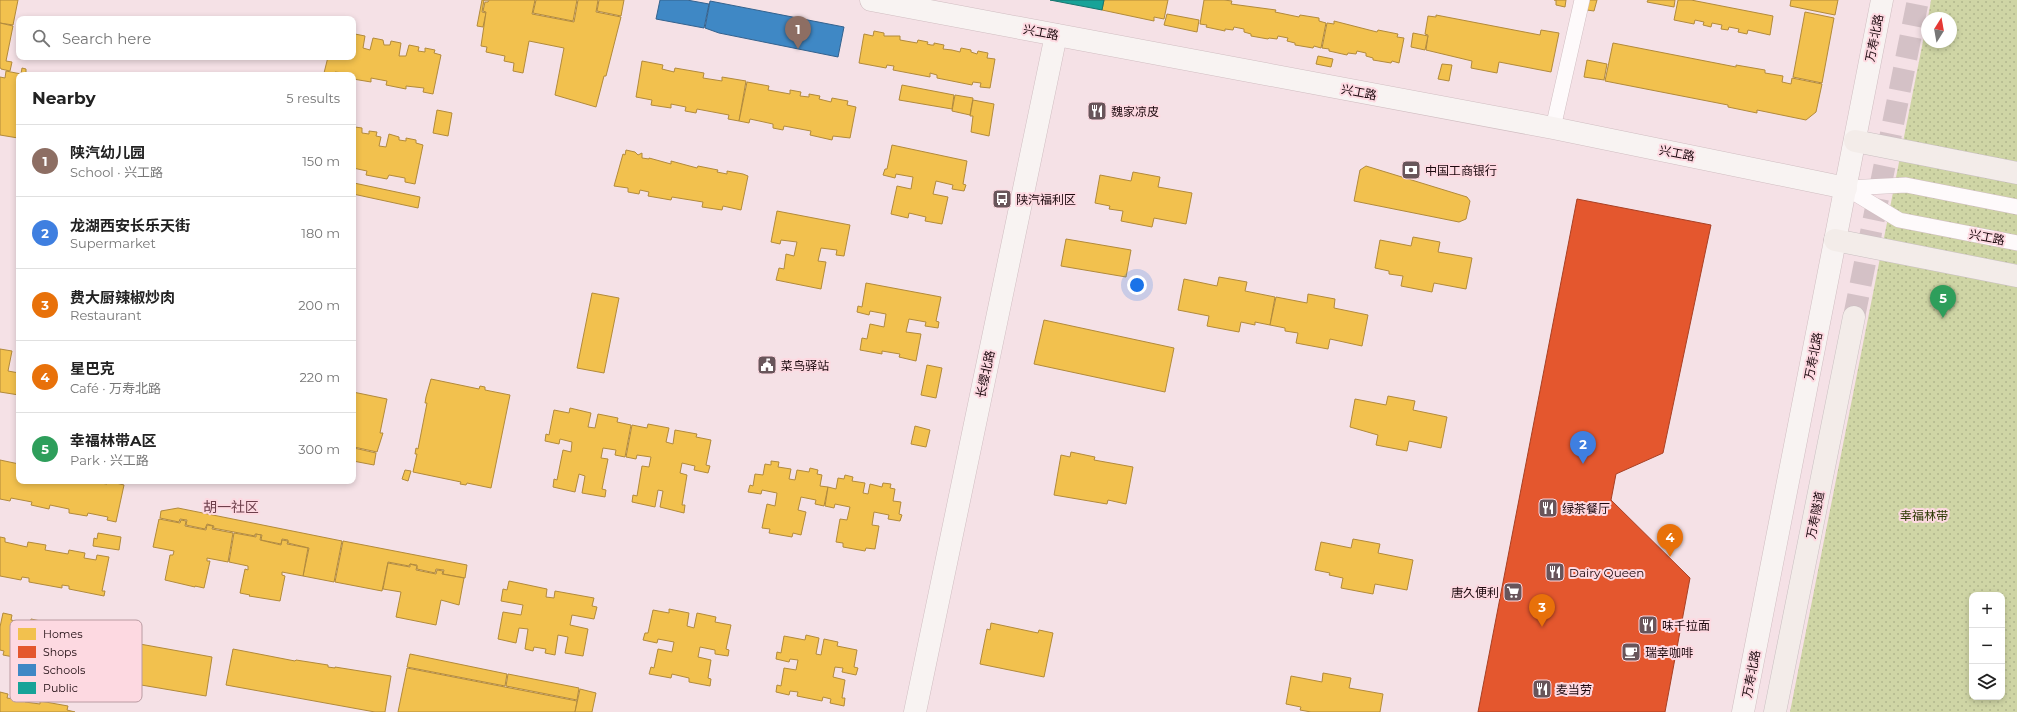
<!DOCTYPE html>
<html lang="en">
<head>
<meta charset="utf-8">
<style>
	body { margin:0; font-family:Montserrat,"Noto Sans SC",sans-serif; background:#f2f2f2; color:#222 }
	.controls { position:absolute; right:12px; bottom:12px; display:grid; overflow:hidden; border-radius:8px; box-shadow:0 2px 6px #0003 }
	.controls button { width:36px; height:36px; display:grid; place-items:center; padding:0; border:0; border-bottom:1px solid #e0e0e0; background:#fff; color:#222; font:20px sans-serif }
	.compass { position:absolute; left:1921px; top:12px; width:36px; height:36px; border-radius:50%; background:#fff; box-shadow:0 2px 6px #0003; rotate:11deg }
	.you { position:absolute; left:1137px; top:285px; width:14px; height:14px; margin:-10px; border:3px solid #fff; border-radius:50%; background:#1a73e8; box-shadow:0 0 0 6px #1a73e833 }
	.badge { display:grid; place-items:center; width:26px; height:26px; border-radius:50%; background:#68555a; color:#fff; font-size:13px; font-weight:700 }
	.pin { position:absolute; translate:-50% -33px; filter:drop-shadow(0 1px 2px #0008) }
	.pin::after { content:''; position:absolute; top:21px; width:14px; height:12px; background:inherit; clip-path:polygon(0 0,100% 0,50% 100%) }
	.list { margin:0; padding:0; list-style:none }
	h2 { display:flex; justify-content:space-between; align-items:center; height:52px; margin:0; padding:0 16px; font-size:17px }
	h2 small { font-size:13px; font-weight:400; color:#767676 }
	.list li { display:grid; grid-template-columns:26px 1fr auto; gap:12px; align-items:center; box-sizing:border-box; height:72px; padding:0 16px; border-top:1px solid #e0e0e0 }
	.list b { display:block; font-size:15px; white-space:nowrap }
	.list p { margin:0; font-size:13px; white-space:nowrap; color:#767676 }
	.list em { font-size:13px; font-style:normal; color:#767676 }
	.icon { flex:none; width:22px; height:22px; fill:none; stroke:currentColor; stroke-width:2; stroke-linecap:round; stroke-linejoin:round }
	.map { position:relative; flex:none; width:2017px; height:712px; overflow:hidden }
	.search { position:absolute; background:#fff; box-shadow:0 2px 6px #0003; left:16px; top:16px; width:340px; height:44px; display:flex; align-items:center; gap:10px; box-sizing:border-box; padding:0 14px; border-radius:8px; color:#767676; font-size:15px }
	.panel { position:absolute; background:#fff; box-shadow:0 2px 6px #0003; left:16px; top:72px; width:340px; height:412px; border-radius:8px }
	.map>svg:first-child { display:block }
</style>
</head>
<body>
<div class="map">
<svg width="2017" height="712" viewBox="0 0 2017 712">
	<defs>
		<pattern id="park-dots" width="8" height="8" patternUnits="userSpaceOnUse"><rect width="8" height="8" fill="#cfd5a5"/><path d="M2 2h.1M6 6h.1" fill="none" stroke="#b1b68d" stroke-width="1.8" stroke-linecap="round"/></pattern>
	</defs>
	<rect width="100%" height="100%" fill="#f5e1e6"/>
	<path fill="url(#park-dots)" fill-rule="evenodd" d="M1931,0H2017V712H1790L1927,21V42H1951V18H1928ZM1972,595H2002V697H1972Z"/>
	<g fill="#f2c14e" stroke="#b28a3b">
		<path d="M0,0H18L13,25L0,23Z"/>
		<path d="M482,0H488H484L482,12L486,13L483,27L477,26Z"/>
		<path d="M489,0H535L532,14L574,22L578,0H598L596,12L621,17L606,76H604L596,107L555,95L564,48L529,41L523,73L513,71L514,63L504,61L505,56L486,52L487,47L481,46L486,12L483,11L485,2H488Z"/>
		<path d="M536,0H577L573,21L533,13Z"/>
		<path d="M599,0H624L621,16L597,11Z"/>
		<path d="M1104,0H1168L1164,19L1154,17V21L1102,10Z"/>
		<path d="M1204,0H1224L1232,1L1231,4L1276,10L1275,12L1299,17L1300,15L1319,18V21L1326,23L1321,48L1314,46L1313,48L1295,45V43L1287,41L1288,38L1278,36L1277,39L1269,38L1268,39L1251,36V34L1244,32V29L1234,27L1233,30L1225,29V31L1206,27L1207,25L1200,24Z"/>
		<path d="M1554,0H1566L1565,7L1556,5V0Z"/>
		<path d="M1589,0H1597L1594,11L1587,10Z"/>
		<path d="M1648,0H1675L1674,7L1647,2Z"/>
		<path d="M1678,0H1691L1773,16L1770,35L1748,30L1747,34L1738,32L1739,29L1729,27L1728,30L1721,29L1722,25L1712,23L1711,27L1703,25L1704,22L1695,20L1694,24L1674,20Z"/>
		<path d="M1791,0H1838L1835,15L1790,6Z"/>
		<path d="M1805,12L1834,18L1822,83L1793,77Z"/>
		<path d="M1167,14L1199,20L1197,32L1164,25Z"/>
		<path d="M1436,15L1540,35L1541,30L1559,33L1551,72L1499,62L1497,73L1471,68L1472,61L1426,50L1428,35L1425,34L1428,16L1436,17Z"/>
		<path d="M1334,21L1377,32L1378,30L1398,34L1397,37L1404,38L1399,63L1392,61L1391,63L1373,60V58L1366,56V53L1357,51L1356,54L1348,53L1347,55L1329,51V49L1322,48L1327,23L1334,24Z"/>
		<path d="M0,23L13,26L6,61L12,62L10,71L1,69L0,67Z"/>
		<path d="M874,31L884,33V36H900V40L917,43L918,40L928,42L927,44L931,45H934V43L944,45L943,49L952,50L960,52L961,48L971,50V52L977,54L978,51L988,53L987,58L995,59L990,88L980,87L981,83L973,82L972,85L937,78V75L930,73V77L893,70L894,66L887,65L886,68L859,63L864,34L873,36Z"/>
		<path d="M1413,33L1428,36L1425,50L1411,47Z"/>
		<path d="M355,34L365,36L363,48L370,50L373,38L383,40L384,45H390L391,41L401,43L399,56H406L409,45L419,47L418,51L425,52V48L435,50L434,53L441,55L433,94L423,92L424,88L406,86V89L386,85L387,81L371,78V82L353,79V75L351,74L335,72L334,75L324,73L328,57H353V38Z"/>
		<path d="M1613,43L1736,67V65L1765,70V73L1783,76L1782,82L1791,84L1792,78L1822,84L1816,112L1806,120L1757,110V113L1728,107V105L1605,81Z"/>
		<path d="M1318,56L1333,59L1331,67L1316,64Z"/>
		<path d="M1587,60L1607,64L1604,80L1584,77Z"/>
		<path d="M642,61L663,65L662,69L674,72L675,68L704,73L703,78L722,81V77L746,81L739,121L728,119L729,115L697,109L696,113L685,111L686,107L671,104V108L651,105L652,100L636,97Z"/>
		<path d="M1442,64L1452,65L1449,81L1438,79Z"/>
		<path d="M22,68L26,69V73L37,75H19L18,138L0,135V77L5,78L6,71L21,74Z"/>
		<path d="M747,82L769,86L768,90L790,94V90L801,92L800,96L809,97V94L820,96L819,99L831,102L832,98L848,101L847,105L856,107L850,138L833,136L832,140L810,135L811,131L784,126L783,130L773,128V124L750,119L749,123L739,121Z"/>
		<path d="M902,85L954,95L952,109L899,100Z"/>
		<path d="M955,95L973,98L970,115L952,111Z"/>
		<path d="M973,100L994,104L989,136L971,132L973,116H970Z"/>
		<path d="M437,110L452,113L448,136L433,133Z"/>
		<path d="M355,127L362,128V133L369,134V131L377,132L376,136L381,137L379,146L386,147L389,134L399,137V140L406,141V138L416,140V143L423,145L415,184L405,182V178L389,175L387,179L366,175L367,171L353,168V131H355Z"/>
		<path d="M892,145L967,161L963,184L966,185L964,191L952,189L953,185L936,181L933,194L948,197L942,224L925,221L926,217L909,213L908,218L891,214L897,186L911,189L913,177L896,174L895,178L883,175L885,169H887Z"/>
		<path d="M626,150L635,152L638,155L642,153V158L649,159V158L671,164V161L697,168L698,166L718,170L717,172L727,174V171L743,174L748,176L741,210L723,206L722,210L702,207L703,202L672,197L671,200L648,196L649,192L640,190L639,194L628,192V188L614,186L623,154L625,155Z"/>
		<path d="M1366,166L1467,197L1470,201L1466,219L1459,222L1354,201L1360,170Z"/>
		<path d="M1133,172L1160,177L1158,187L1192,193L1186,224L1154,218L1152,227L1121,221L1123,211L1109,209L1110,206L1095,203L1100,175L1131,181Z"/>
		<path d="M354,183L420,197L418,208L353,194Z"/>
		<path d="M777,211L850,225L844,256L836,255L837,250L821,248L818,261L826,262L821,289L776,280L779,268L784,269L786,254L794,256L797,242L781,240L780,244L771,242Z"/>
		<path d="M1413,237L1440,242L1438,252L1472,258L1466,289L1434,283L1432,292L1401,286L1403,276L1389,274V271L1375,268L1380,240L1411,246Z"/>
		<path d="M1066,239L1131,250L1126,277L1061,266Z"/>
		<path d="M1219,277L1247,282L1245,291L1275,297L1270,325L1255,322V325L1241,322L1239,332L1207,326L1209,316L1178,310L1184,279L1217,286Z"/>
		<path d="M866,283L941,297L936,321L939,322L938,328L925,326L926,322L909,319L906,332L921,334L916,361L899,357L900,354L882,351V354L860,350L862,338L867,339L870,324L884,327L886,314L870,311L869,315L857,312L858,306L862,307Z"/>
		<path d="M592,293L619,298L604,373L577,368Z"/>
		<path d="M1308,294L1335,299L1334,308L1368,315L1362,346L1330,339L1328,349L1296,343L1298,333L1285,331V328L1270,325L1276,297L1307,303Z"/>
		<path d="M1044,320L1174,348L1165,392L1034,364Z"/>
		<path d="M0,349L12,351L8,371L19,373V395L0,392Z"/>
		<path d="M927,365L942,368L936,398L921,395Z"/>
		<path d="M431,379L479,389L480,386L485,387V390L510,395L491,488L467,483L466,485L460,484L461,482L413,472L417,454H415L416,448L418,449L427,403H425L426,397Z"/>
		<path d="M353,392L387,399L380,433H383L377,452L354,447L353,451Z"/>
		<path d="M1388,396L1415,401L1413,410L1447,417L1441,448L1409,441L1407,451L1376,445L1378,435L1350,427L1355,399L1386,405Z"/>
		<path d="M570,408L591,413L588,427L595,428L598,414L618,418L617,422L631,425L625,457L615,455L616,450L603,448L601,458L608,459L602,489L606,490L605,497L582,493L585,476L579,474L575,492L553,487L554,479L557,480L563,450L571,452L572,442L560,439L559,444L545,441L546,434L549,435L554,410L569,413Z"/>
		<path d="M648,424L669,428L666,442L673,444L675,430L697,434L696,437L711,440L706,465L710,466L708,473L694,470L695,466L682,463L680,473L687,475L682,505H685L684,513L660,507L663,491L658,490L655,507L632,502L633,495L637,496L642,466L649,467L651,457L637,455L636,459L626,457L632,425L647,428Z"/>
		<path d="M915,426L930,430L926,447L911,444Z"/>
		<path d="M354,448L376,453L374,465L353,461Z"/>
		<path d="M1071,452L1095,457L1094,460L1133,467L1126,504L1108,500L1107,504L1054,495L1061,455L1070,457Z"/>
		<path d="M0,460L19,464V481H101L100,483L107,484L108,481L124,485L116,522L107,520L108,517L88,513L87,516L69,513V509L50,505L49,509L31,505L32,502L11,498L10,501L0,499Z"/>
		<path d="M771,461L779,462L778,467L791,469L789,479L795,480L797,470L809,472L810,468L818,470L817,474L822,475L820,486L828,487L824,506L815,504L816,500L801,497L798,510L806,512L801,535L793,533L792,537L769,533L770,529L762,528L767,504L775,506L777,493L762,490L761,494L748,492L750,485L753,486L755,474L763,475L765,464L771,465Z"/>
		<path d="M405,470L411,471L408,481L402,479Z"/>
		<path d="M845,475L853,477L852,481L865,483L863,493L868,494L870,484L882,487L883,483L891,484L890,488L895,489L893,501L901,502L899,514L902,515L900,521L888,519L889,515L874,512L872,525L879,526L875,549L866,548L865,551L843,547V543L836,542L840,519L847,520L850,507L835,504L834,508L825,506L828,487L836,489L838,478L844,479Z"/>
		<path d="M178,508L342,541L334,582L303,576L309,548L288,543V540L282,539L281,544L261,540L262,535L255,534V536L213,528L214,526L207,524L205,529L186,525L187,520L180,519L179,522L160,518L161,511Z"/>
		<path d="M159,519L180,523L181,520L186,521L185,526L206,530L207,525L213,526L212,529L233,533L228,562L207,558V561H210L204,588L195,586V587L165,580L170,555H173L174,551L153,547Z"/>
		<path d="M98,533L121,537L119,550L93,546L94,538L97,539Z"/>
		<path d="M234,533L256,537V534L261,535L260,540L281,545L282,540L288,541L287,544L308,548L303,576L282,572V575L285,576L280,601L249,596L250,595L240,593L245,569L248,570V566L229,562Z"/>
		<path d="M0,537L5,538V542L27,547L28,542L46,545L45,550L68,554L69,550L85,553L84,558L96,560L97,555L109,557L102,591H105L104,596L69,589V586L62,585V588L29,582V578L22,577L21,580L0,576Z"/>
		<path d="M1353,539L1380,544L1378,553L1413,560L1407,590L1375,584L1373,594L1341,588L1343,578L1329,575L1330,573L1315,570L1321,542L1351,548Z"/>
		<path d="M343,541L467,565L465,578L443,574L444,570L436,569L435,573L417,569V565L410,564L409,566L388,562L382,591L335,582Z"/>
		<path d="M388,563L410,567V564L417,566L416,570L436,574L437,570L443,571L442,574L464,578L459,605L441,600L436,625L396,617L401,592L383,589Z"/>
		<path d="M509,581L547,589L546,597L554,598L555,591L594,598L592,606L597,607L594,619L572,615L570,625L588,629L583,656L565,653L568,637L558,635L555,655L545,653L546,649L534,647L533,651L525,649L528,629L519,628L516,643L498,639L503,612L521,615L523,605L501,601L503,589L507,590Z"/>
		<path d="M669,609L689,613L687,626L694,628L697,613L716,617L715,622L731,625L726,649L729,650L728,656L715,654V650L700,647L698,657L711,660L708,678L711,679L710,686L689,682V678L672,674L671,678L649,674L651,667L654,668L658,649L672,652L674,642L658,639L657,643L643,640L645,633H648L653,610L669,613Z"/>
		<path d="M3,613L12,615L11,620L30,624L31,619L50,623L49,628L69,631L70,627L79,628L72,664L63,663L62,667L40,663L41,658L25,655L24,659L3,655L4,651L0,650V627Z"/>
		<path d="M991,623L1038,633L1039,630L1053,633L1044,677L980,664L987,629L990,630Z"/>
		<path d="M806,635L819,638L816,654L821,655L824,639L838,642L837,646L857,650L854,667L858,668L856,675L842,672L843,668L835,667L833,677L845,680L842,698H845L844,706L830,703L831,699L823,697L822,701L797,696L798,692L790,691L789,695L776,692L777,685L781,686L784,668L796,670L798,660L790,659L789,662L776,659L777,652L781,653L784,636L805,640Z"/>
		<path d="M101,637L212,657L206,696L94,677Z"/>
		<path d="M233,649L295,661L296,660L328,665V667L335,668V667L391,676L385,712H375L226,685Z"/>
		<path d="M410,654L507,674L505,686L407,667Z"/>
		<path d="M407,668L577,701L575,712H398Z"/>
		<path d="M1323,673L1351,678L1349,688L1383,694L1380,712H1311L1300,710L1301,707L1286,704L1291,676L1322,682Z"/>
		<path d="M508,674L579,688L577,700L506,686Z"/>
		<path d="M580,689L596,693L592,712H575Z"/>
		<path d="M0,692L8,694L7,698L14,699L15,695L25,697V702L40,704V701L68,706L67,710L75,712H0Z"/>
	</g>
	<path fill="#e4572e" stroke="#a84024" d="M1577,199L1711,225L1663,453L1616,474L1611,500L1690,578L1665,712H1478Z"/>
	<g fill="#3f88c5" stroke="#34628e">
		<path d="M660,0H687L709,4L704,28L656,19Z"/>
		<path d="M710,1L844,27L838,57L719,33L705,28Z"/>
	</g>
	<path fill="#17a398" stroke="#18756f" d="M1050,0H1104L1102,10Z"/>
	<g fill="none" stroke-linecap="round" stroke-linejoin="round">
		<path stroke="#d4c1c6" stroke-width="22" stroke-dasharray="22 11" stroke-linecap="butt" d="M1854,317L1918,0"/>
		<g stroke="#d0bdc1" stroke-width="16">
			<g id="street">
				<path d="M1553,128L1582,0"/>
				<path d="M1846,188L1899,220L2017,243"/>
				<path d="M1846,188L1906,185L2017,207"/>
			</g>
		</g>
		<g stroke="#d0bdc1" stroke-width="23">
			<g id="secondary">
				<path d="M871,0L1553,128L1846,188"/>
				<path d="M915,712L1056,35"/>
				<path d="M1743,712L1882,0"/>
			</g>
		</g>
		<g stroke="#c9bfc1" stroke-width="23">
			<g id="primary">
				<path d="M1855,141L2017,173"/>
				<path d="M1835,240L2017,276"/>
				<path d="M1775,712L1854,317"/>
			</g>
		</g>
		<use href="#street" stroke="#fefafb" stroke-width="15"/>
		<use href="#secondary" stroke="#f8f3f2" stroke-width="22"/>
		<use href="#primary" stroke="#f3ece9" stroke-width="22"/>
	</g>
	<defs>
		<g id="restaurant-square" transform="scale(1)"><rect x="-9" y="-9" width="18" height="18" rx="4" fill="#68555a" stroke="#fdd9e1"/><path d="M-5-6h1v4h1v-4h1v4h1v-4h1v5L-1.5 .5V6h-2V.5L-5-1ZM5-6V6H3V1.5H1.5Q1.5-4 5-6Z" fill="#fff"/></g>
		<g id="bank-square" transform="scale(1)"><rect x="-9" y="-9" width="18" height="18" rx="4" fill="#68555a" stroke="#fdd9e1"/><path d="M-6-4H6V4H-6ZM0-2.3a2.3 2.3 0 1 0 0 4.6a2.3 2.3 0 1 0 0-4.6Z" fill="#fff"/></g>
		<g id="bus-square" transform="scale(1)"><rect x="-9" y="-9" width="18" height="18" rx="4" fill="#68555a" stroke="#fdd9e1"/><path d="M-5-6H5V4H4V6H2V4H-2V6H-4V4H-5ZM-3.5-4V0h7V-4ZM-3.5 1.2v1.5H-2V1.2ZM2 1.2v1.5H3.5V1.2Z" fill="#fff"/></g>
		<g id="civic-square" transform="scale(1)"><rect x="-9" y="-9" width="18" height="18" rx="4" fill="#68555a" stroke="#fdd9e1"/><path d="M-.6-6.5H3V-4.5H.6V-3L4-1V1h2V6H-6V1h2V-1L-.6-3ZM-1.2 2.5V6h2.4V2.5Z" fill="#fff"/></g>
		<g id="supermarket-square" transform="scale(1)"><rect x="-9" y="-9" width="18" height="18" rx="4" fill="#68555a" stroke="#fdd9e1"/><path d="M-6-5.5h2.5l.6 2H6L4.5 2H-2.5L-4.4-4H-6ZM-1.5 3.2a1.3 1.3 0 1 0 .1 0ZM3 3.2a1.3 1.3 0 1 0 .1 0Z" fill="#fff"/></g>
		<g id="cafe-square" transform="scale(1)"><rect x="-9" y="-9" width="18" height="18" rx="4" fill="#68555a" stroke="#fdd9e1"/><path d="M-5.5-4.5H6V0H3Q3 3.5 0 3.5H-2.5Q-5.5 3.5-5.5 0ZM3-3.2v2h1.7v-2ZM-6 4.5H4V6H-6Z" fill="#fff"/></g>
	</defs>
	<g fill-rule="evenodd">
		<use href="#restaurant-square" x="1097" y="111"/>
		<use href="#bank-square" x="1411" y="170"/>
		<use href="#bus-square" x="1002" y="199"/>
		<use href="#civic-square" x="767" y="365"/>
		<use href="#restaurant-square" x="1548" y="508"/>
		<use href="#restaurant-square" x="1555" y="572"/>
		<use href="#supermarket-square" x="1513" y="592"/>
		<use href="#restaurant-square" x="1648" y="625"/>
		<use href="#cafe-square" x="1631" y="652"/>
		<use href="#restaurant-square" x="1542" y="689"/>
	</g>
	<g text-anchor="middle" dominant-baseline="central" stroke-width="4" stroke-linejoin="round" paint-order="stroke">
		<g font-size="12" fill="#1c090e" stroke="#fdd9e1">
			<text transform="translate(1041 32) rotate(11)">兴工路</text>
			<text transform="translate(1874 38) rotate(-79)">万寿北路</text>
			<text transform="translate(1359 92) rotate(11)">兴工路</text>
			<text transform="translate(1677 153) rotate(11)">兴工路</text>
			<text transform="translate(1987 237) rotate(11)">兴工路</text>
			<text transform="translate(1813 356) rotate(-79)">万寿北路</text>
			<text transform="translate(985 374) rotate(-78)">长缨北路</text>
			<text transform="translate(1815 515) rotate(-79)">万寿隧道</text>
			<text transform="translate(1751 674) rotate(-79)">万寿北路</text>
		</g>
		<g font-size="12" fill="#1c090e" stroke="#fdd9e1" text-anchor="start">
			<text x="1111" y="111">魏家凉皮</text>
			<text x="1425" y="170">中国工商银行</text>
			<text x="1016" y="199">陕汽福利区</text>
			<text x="781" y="365">菜鸟驿站</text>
			<text x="1562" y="508">绿茶餐厅</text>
			<text x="1569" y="572">Dairy Queen</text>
			<text x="1499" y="592" text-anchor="end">唐久便利</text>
			<text x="1662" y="625">味千拉面</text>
			<text x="1645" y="652">瑞幸咖啡</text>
			<text x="1556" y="689">麦当劳</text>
		</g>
		<g font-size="12" fill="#2c3902" stroke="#fdd9e1">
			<text x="1924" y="515">幸福林带</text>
		</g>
		<g font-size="14" fill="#6e3f4b" stroke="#fdd9e1">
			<text x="231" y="507">胡一社区</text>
		</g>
	</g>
	<rect x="10" y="620" width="132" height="82" rx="6" fill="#fdd9e1" stroke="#ba9ba2" stroke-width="1"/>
	<rect x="18" y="628" width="18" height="12" fill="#f2c14e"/>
	<rect x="18" y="646" width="18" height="12" fill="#e4572e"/>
	<rect x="18" y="664" width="18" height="12" fill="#3f88c5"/>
	<rect x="18" y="682" width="18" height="12" fill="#17a398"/>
	<g font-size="11" fill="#1c090e">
		<text x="43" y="638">Homes</text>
		<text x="43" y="656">Shops</text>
		<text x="43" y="674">Schools</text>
		<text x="43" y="692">Public</text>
	</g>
</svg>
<div class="controls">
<button>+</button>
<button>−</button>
<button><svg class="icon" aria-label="layers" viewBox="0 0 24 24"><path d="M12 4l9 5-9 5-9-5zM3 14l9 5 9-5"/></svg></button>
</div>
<svg class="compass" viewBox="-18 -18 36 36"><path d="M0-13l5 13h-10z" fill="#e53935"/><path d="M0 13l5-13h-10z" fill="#767676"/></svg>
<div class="you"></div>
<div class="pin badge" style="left:798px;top:49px;background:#8d6e63">1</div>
<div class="pin badge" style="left:1583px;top:464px;background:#3f7fe0">2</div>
<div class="pin badge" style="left:1542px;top:627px;background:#e8710a">3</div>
<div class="pin badge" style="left:1670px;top:557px;background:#e8710a">4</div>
<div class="pin badge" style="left:1943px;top:318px;background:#2e9e5b">5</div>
<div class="search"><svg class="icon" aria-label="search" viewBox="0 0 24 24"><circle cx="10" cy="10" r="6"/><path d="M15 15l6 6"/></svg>Search here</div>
<section class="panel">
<h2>Nearby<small>5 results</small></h2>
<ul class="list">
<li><span class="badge" style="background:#8d6e63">1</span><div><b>陕汽幼儿园</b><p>School · 兴工路</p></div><em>150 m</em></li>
<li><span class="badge" style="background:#3f7fe0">2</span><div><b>龙湖西安长乐天街</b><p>Supermarket</p></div><em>180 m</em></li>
<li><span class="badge" style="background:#e8710a">3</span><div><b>费大厨辣椒炒肉</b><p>Restaurant</p></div><em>200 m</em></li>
<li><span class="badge" style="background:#e8710a">4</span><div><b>星巴克</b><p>Café · 万寿北路</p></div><em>220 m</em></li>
<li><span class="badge" style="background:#2e9e5b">5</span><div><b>幸福林带A区</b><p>Park · 兴工路</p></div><em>300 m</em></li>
</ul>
</section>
</div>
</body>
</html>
